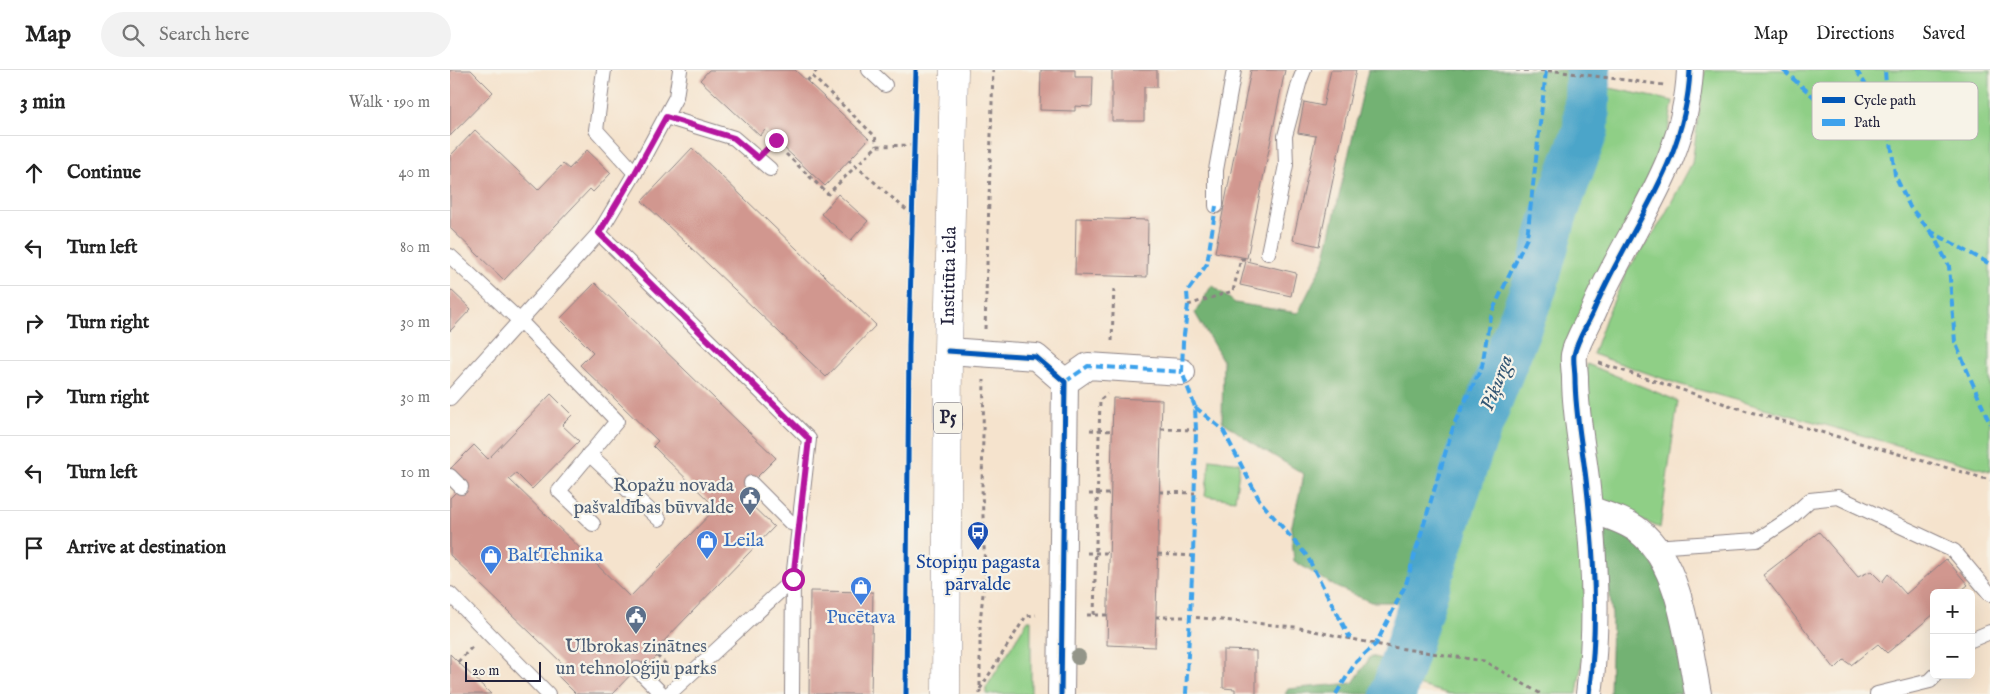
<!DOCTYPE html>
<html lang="en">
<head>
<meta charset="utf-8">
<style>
	body { margin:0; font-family:"IM FELL English",serif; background:#f2f2f2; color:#222 }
	.controls { position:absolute; right:15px; bottom:15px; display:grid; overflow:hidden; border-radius:8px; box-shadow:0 5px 20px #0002 }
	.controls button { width:45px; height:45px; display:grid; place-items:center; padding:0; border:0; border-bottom:1px solid #e0e0e0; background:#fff; color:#222; font:25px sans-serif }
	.scale { position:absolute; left:15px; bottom:12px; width:76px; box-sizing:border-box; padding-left:5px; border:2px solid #22223b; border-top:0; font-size:14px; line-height:18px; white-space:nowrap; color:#22223b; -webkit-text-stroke:4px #f7f3e8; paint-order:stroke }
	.stop { position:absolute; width:15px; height:15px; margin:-11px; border:4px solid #b5179e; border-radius:50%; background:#fff }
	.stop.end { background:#b5179e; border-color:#fff; box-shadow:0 1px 5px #0008 }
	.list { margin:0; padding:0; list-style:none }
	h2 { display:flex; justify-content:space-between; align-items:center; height:65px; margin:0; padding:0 20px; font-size:21px }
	h2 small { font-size:16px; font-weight:400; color:#767676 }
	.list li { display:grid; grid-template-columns:32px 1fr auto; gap:15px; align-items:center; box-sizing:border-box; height:75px; padding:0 20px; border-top:1px solid #e0e0e0 }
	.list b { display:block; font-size:19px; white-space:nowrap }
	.list em { font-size:16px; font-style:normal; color:#767676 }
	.icon { flex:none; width:28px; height:28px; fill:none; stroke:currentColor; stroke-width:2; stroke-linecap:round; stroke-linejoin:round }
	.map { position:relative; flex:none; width:1540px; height:624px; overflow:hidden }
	header { display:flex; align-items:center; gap:30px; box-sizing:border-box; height:70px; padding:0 25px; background:#fff; border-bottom:1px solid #e0e0e0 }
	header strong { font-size:24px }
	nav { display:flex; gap:28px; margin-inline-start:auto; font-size:18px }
	.search { width:350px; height:45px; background:#f2f2f2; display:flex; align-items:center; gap:12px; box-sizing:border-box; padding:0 18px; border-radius:28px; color:#767676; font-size:19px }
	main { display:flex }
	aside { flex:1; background:#fff }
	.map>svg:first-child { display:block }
</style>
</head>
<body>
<header>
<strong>Map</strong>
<div class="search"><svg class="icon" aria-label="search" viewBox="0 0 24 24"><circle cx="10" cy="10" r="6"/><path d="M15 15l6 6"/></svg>Search here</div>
<nav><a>Map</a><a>Directions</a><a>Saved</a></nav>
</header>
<main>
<aside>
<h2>3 min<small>Walk · 190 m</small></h2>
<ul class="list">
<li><svg class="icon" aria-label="ahead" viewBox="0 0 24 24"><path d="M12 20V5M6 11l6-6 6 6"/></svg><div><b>Continue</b></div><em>40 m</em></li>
<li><svg class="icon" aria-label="left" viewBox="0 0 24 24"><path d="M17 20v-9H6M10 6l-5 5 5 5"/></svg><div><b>Turn left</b></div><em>80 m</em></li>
<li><svg class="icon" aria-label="right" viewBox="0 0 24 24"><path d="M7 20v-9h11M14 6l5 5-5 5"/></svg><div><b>Turn right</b></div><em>30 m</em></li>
<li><svg class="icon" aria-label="right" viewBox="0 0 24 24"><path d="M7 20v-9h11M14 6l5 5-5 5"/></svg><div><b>Turn right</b></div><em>30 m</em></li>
<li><svg class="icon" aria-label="left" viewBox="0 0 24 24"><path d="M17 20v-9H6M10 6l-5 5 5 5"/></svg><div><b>Turn left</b></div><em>10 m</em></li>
<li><svg class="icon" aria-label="arrive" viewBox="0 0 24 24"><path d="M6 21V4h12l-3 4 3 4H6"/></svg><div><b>Arrive at destination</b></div></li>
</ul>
</aside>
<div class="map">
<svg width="1540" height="624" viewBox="0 0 1540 624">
	<rect width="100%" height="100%" fill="#f7f3e8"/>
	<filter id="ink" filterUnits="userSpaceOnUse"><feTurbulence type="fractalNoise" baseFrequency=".02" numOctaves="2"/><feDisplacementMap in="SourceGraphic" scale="10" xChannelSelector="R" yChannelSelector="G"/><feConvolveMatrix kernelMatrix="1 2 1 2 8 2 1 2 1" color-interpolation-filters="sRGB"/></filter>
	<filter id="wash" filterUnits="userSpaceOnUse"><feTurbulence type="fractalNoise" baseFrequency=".0096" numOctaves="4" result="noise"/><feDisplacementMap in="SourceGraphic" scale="20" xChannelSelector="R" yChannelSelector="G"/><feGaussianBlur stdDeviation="1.12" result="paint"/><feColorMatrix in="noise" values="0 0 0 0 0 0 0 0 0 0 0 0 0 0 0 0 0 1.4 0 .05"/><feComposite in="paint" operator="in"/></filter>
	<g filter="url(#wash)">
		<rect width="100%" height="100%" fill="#f5e3cd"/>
		<g fill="#8fcf86" stroke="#587860">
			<path d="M1255,0H1540V401L1228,314L1143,284L1156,248L1177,201L1211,152L1242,93Z"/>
			<path d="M1150,16L1223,31L1217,66L1137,234L1124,402L1138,551L1127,624H999L954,611L1007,480L1039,382L1080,280L1131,118L1152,66Z"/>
			<path d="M1137,294L1228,331L1210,458L1147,431L1136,349Z"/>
			<path d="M760,389L790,393L785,430L755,426Z"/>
			<path d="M578,550H581V624H536V618Z"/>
		</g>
		<g fill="#73b273" stroke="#4a6a57">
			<path d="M918,0H1124L1120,63L1005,389L960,532H921L886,517L844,491L841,459L854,404L804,374L772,351L773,291L745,243L762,215L785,233L848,243L874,191Z"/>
			<path d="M1161,457L1179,466L1196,484L1213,510L1236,624H1160L1162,546L1154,462Z"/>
			<path d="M921,586L945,593L937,624H835L838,619L903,613Z"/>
		</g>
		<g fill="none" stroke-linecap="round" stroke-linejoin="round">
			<path stroke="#4ba5c9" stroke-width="46" d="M943,624L1019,383L1085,215L1104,146L1136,59L1138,0"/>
		</g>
		<g id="blocks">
			<g fill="#d1978f">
				<path d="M0,0H21L43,22L0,66Z"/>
				<path d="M259,0H345L419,69L375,116L315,60L310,66L250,10Z"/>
				<path d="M591,0H625V7H643L642,37L625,36V41L590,40Z"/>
				<path d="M662,0H707V17H694V51H662Z"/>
				<path d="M801,0H835L797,188L765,182Z"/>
				<path d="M881,0H906L869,176L843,170L866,66L848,63L854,32L873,36Z"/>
				<path d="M25,60L88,120L113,94L119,99L137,80L161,103L143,122L140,119L54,210L0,158V86Z"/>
				<path d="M242,78L426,255L376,307L192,131Z"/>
				<path d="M388,124L418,151L401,170L371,144Z"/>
				<path d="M626,148L698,150L697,207L625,205Z"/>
				<path d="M796,191L846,203L841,226L790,215Z"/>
				<path d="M145,213L326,388L290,424L324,457L212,573L216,577L197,596L193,592L162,624H126L105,603L113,594L0,485V428L15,413L0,399L24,375L38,389L101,324L122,345L112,355L129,371L82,419L66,403L59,409L180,527L266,438L203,376L208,371L130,295L143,282L110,249Z"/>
				<path d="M0,219L21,239L0,261Z"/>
				<path d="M663,328L712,330L705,577L657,575Z"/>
				<path d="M1369,462L1408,507L1421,501L1432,512L1438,504L1456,524L1496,489L1518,515L1508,523H1484V544L1437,583L1428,574L1401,595L1394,590L1385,599L1313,505Z"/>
				<path d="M360,521L423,522L421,624H359Z"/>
				<path d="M773,580L806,581V624H785V619L773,618Z"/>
				<path d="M0,584L8,592L41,624H0Z"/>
			</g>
		</g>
	</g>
	<g filter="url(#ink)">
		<use href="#blocks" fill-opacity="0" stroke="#8c8284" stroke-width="1"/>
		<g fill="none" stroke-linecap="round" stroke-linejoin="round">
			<g stroke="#8c8284" stroke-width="16">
				<g id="lane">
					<path d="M154,0L146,60L185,103"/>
					<path d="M419,0L435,15"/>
					<path d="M216,47L284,68L320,99"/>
					<path d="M766,136V100L784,0"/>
					<path d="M149,163L185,103L226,27L230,0"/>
					<path d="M818,183L836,95L835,66L850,10L854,0"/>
					<path d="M0,186L70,251L167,351L109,421L143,454"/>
					<path d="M0,328L149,163L359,369L343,509L342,624"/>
					<path d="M139,384L209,449"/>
					<path d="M0,406L11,417"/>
					<path d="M301,413L341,453L349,455"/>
					<path d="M1203,477L1307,470L1339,449L1360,430L1388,427L1504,481L1540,524"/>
					<path d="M0,524L98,624"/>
					<path d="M1521,570L1540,562"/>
					<path d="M187,599L212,624"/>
					<path d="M219,624L343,509"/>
					<path d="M1427,624L1480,611L1486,605"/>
				</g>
			</g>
			<g stroke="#8c8284" stroke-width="28">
				<g id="street">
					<path d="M498,281L586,287L615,312L611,624"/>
					<path d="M615,312L638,296L732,302"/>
					<path d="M1139,439C1155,445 1175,450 1189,461C1232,495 1238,574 1248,624"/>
					<path d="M1139,624C1149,552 1144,482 1136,409C1132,375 1125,342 1125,308C1125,301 1123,292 1124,285C1127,270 1138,254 1144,240C1179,157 1236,95 1240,0"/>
				</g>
			</g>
			<g stroke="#8c8284" stroke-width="29">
				<g id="primary">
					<path id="s1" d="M496,624L498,281L504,0"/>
				</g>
			</g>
			<g stroke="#8c8284" stroke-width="3" stroke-dasharray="4 4" stroke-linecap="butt">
				<path d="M367,0L362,6L425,66L427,76"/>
				<path d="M1066,0L1105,1L1214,15"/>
				<path d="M357,11L362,6"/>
				<path d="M336,84L378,124L406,96L399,90"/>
				<path d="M462,145L406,96L427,76L465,75"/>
				<path d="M738,235L783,221L791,189H800"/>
				<path d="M535,259L543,0"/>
				<path d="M662,271L664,217"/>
				<path d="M1149,293L1297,341L1540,410"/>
				<path d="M711,359L746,360"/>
				<path d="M640,360L663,361"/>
				<path d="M710,422L745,423"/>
				<path d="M639,424H661"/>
				<path d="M637,483H659"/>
				<path d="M708,484L743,486"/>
				<path d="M637,545H658"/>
				<path d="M644,545L650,330L657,324"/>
				<path d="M706,547H741L845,557L935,576L1034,591L1091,624"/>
				<path d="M207,586L220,598"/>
				<path d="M8,592L23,576"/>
				<path d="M530,619L576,546L586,545"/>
				<path d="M530,624V552L535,505L532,417L534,310"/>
			</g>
			<use href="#lane" stroke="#fff" stroke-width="14"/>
			<use href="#street" stroke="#fff" stroke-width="26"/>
			<use href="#primary" stroke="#fff" stroke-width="28"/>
			<g stroke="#3ea2ec" stroke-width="4" stroke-dasharray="8 4" stroke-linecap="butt">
				<path d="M1333,0L1364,27L1438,48L1435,0"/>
				<path d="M1406,0L1438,48L1445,105L1460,137L1480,161L1540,194"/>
				<path d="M1481,161L1499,196L1505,272L1540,354"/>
				<path d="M615,312L638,296L732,302"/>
				<path d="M745,337L773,360L810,431L857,486L900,568"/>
				<path d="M736,624L743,486L746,360L745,337L732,302L733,272L738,235L737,222L757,194L766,136"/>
				<path d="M886,624L906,592L926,574L956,514L1004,354L1032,297L1040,246L1077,168L1096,1"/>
			</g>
			<g stroke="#f7f3e8" stroke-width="8">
				<g id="cycleway">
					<path d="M498,281L586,287L615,312L611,624"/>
					<path d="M456,624L459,275L466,0"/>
					<path d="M1139,624C1149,552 1144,482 1136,409C1132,375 1125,342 1125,308C1125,301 1123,292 1124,285C1127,270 1138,254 1144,240C1179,157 1236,95 1240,0"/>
				</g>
			</g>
			<use href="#cycleway" stroke="#0057b8" stroke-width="5"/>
		</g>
		<circle fill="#939589" cx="628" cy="587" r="8"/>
	</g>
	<g fill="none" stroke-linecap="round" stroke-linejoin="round" filter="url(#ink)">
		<path stroke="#b5179e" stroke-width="6" d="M326,70L308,88L284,68L216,47L185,103L149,163L359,369L343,509"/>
	</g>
	<defs>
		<g id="civic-pin" transform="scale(1.125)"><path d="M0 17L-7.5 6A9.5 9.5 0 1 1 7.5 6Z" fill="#5c6f8a" stroke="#f7f3e8"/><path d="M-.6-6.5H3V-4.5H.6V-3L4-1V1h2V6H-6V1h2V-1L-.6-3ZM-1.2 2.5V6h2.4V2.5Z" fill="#fff"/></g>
		<g id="bus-pin" transform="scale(1.125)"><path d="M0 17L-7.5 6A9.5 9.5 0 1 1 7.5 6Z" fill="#1a4fb4" stroke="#f7f3e8"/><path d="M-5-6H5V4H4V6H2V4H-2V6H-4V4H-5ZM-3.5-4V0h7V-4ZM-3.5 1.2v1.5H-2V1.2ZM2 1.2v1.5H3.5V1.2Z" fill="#fff"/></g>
		<g id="shop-pin" transform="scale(1.125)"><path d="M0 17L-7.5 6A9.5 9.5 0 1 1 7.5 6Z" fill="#3f7fe0" stroke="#f7f3e8"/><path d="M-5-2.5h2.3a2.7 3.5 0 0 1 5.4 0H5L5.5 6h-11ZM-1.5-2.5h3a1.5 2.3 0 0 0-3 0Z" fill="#fff"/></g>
	</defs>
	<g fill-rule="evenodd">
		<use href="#civic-pin" x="300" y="427"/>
		<use href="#bus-pin" x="528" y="462"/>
		<use href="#shop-pin" x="257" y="471"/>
		<use href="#shop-pin" x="41" y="486"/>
		<use href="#shop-pin" x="411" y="517"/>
		<use href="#civic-pin" x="186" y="546"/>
	</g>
	<g text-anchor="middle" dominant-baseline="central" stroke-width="4.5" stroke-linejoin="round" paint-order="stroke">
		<rect fill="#f7f3e8" stroke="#62616f" stroke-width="1" x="484" y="332.5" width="28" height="31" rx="4"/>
		<g font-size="18" font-weight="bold" fill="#22223b">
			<text x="498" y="348">P5</text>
		</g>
		<g font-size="19" fill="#22223b" stroke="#f7f3e8">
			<text stroke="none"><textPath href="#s1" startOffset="418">Institūta iela</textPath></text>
		</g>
		<g font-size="19" fill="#4e5e75" stroke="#f7f3e8" text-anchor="end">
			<text x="284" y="416">Ropažu novada<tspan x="284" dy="22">pašvaldības būvvalde</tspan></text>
			<text x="186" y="577" text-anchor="middle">Ulbrokas zinātnes<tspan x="186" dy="22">un tehnoloģiju parks</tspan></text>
		</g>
		<g font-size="19" fill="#366cbe" stroke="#f7f3e8" text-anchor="start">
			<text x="273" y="471">Leila</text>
			<text x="57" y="486">BaltTehnika</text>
			<text x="411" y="548" text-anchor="middle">Pucētava</text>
		</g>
		<g font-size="19" fill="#164399" stroke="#f7f3e8">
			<text x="528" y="493">Stopiņu pagasta<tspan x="528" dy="22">pārvalde</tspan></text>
		</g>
		<g font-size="20" font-style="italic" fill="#325674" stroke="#f7f3e8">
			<text transform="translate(1047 313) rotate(-69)">Piķurga</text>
		</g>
	</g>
	<rect x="1362" y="12" width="166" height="58" rx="8" fill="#f7f3e8" stroke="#b7b4b4" stroke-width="1"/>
	<rect x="1372" y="27" width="23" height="6" fill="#0057b8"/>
	<rect x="1372" y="49" width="23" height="7" fill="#3ea2ec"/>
	<g font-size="14" fill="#22223b">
		<text x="1404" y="35">Cycle path</text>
		<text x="1404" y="57">Path</text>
	</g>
</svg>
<div class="controls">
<button>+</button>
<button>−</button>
</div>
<div class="scale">20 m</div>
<div class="stop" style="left:343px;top:509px"></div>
<div class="stop end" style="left:326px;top:70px"></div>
</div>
</main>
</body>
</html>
